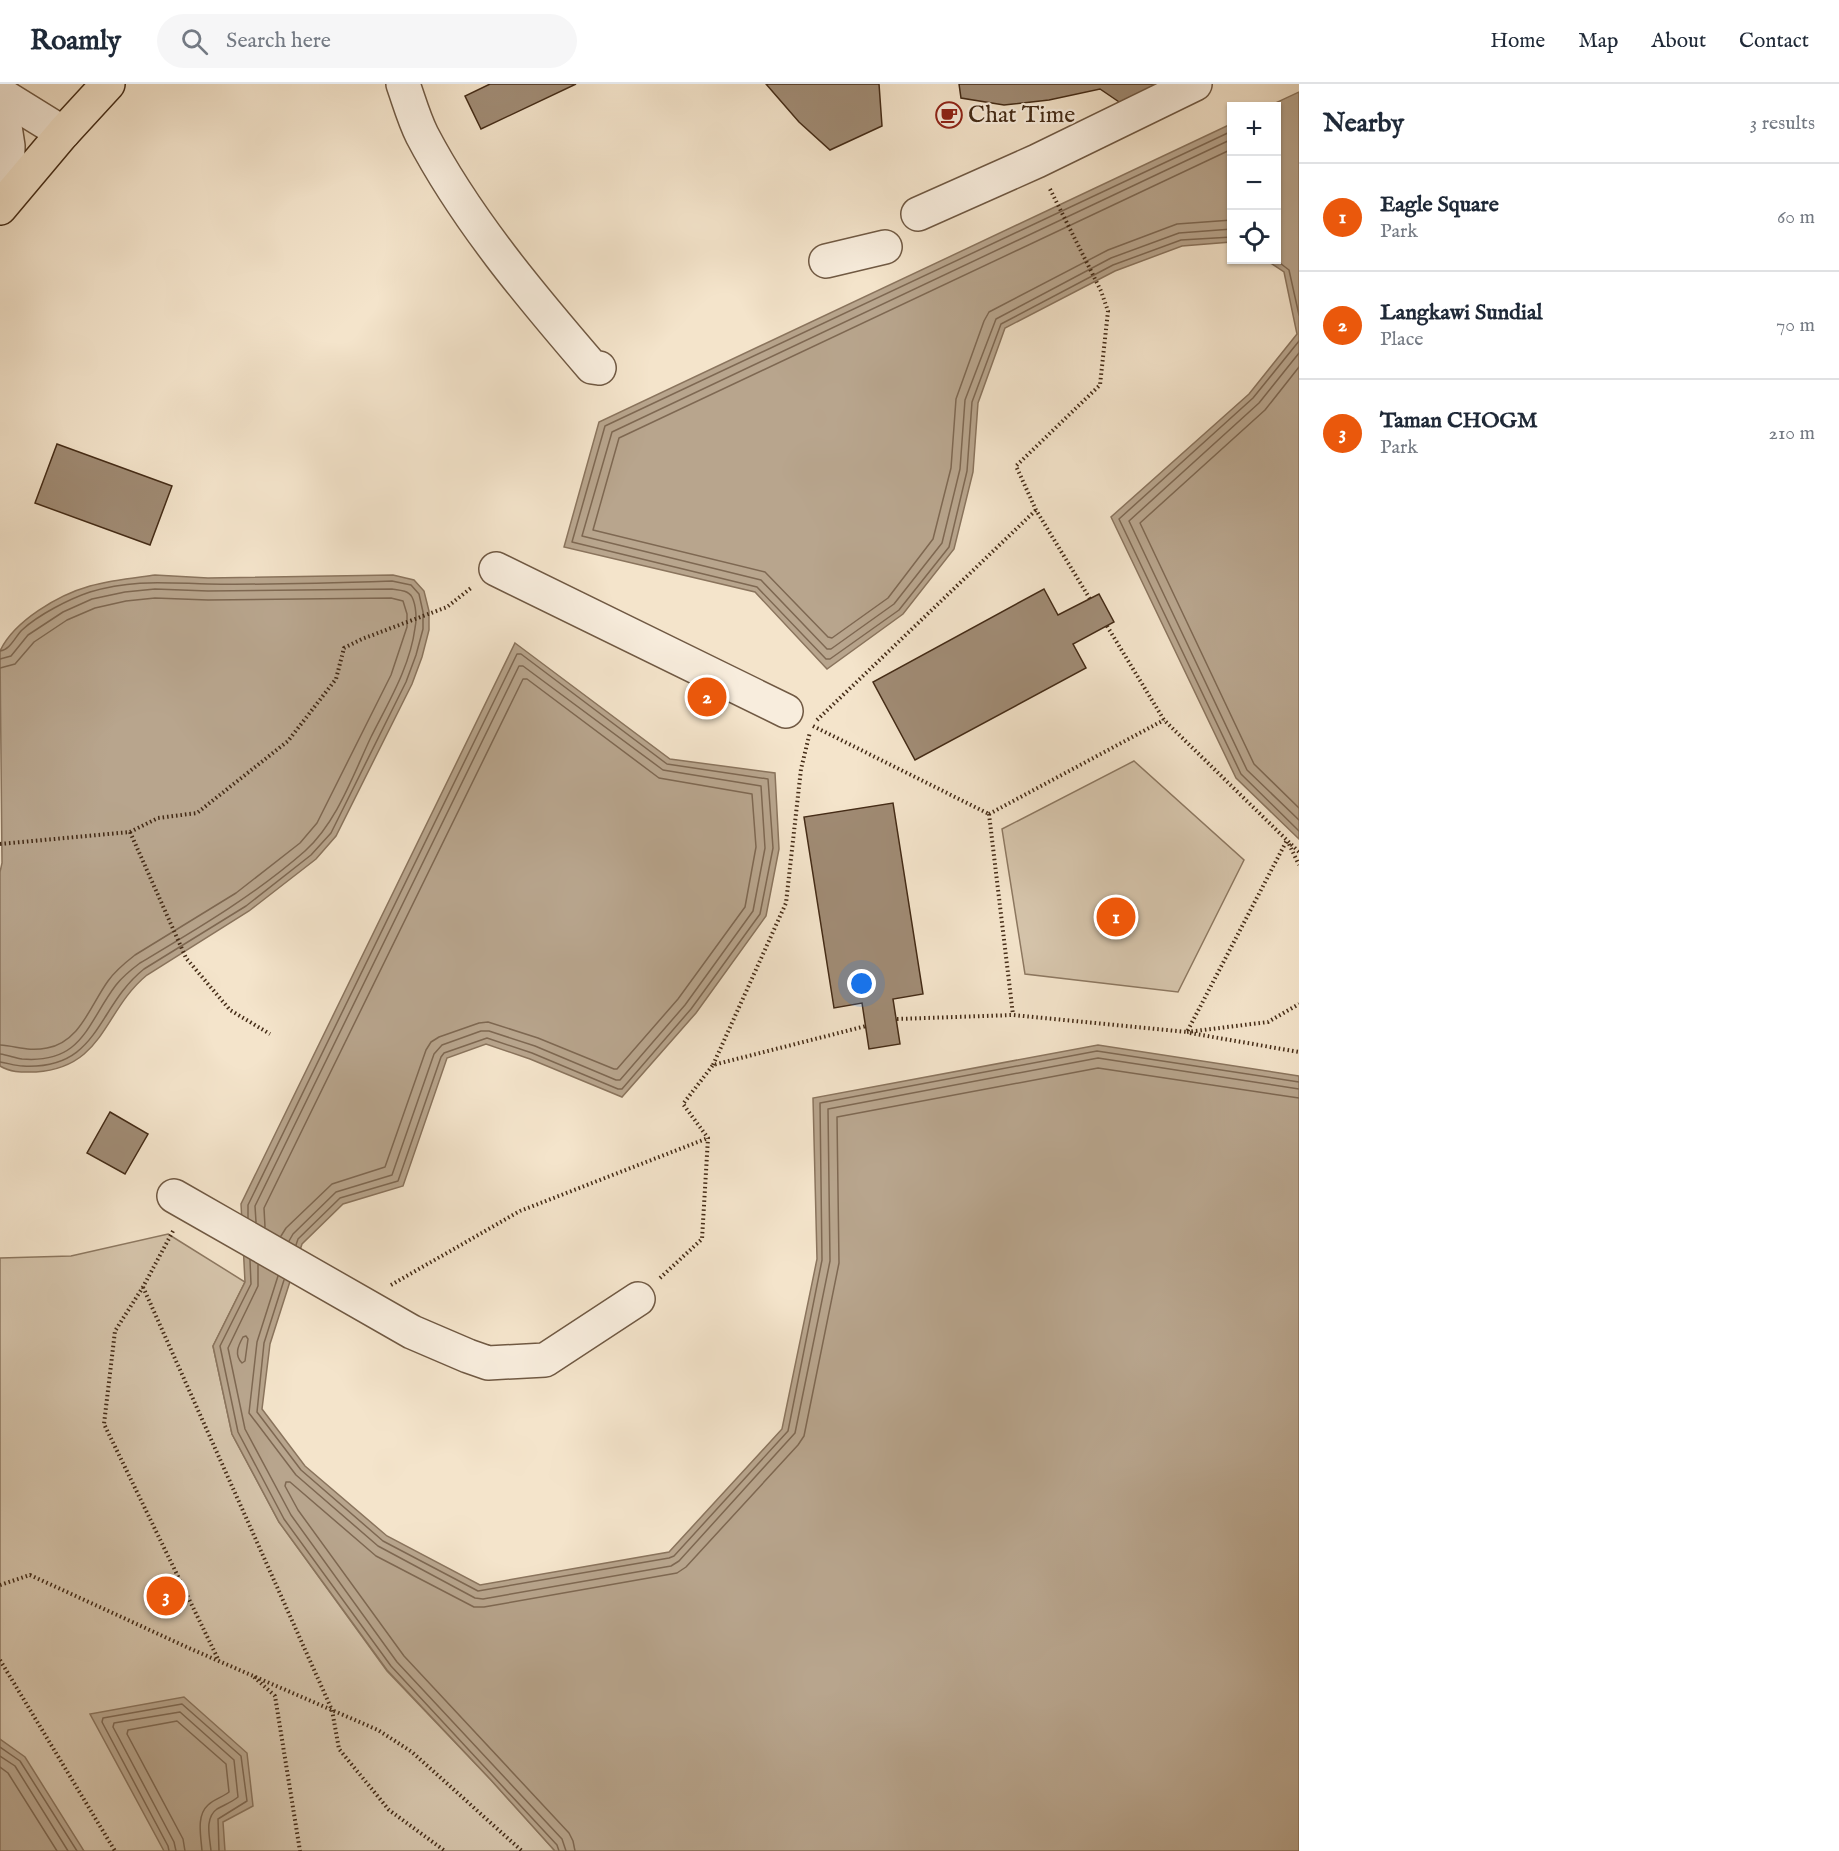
<!DOCTYPE html>
<html lang="en">
<head>
<meta charset="utf-8">
<style>
	body { margin:0; font-family:"IM FELL English",serif; background:#f6f6f7; color:#1f2937 }
	.controls { position:absolute; right:18px; top:18px; display:grid; overflow:hidden; border-radius:0px; box-shadow:0 2px 4px #0004 }
	.controls button { width:54px; height:54px; display:grid; place-items:center; padding:0; border:0; border-bottom:2px solid #e0e1e3; background:#fff; color:#1f2937; font:30px sans-serif }
	.you { position:absolute; left:862px; top:900px; width:21px; height:21px; margin:-15px; border:4px solid #fff; border-radius:50%; background:#1a73e8; box-shadow:0 0 0 9px #1a73e833 }
	.badge { display:grid; place-items:center; width:39px; height:39px; border-radius:50%; background:#ea580c; color:#fff; font-size:20px; font-weight:700 }
	.pin { position:absolute; translate:-50% -50%; border:3px solid #fff; box-shadow:0 2px 6px #0006 }
	.list { margin:0; padding:0; list-style:none }
	h2 { display:flex; justify-content:space-between; align-items:center; height:78px; margin:0; padding:0 24px; font-size:26px }
	h2 small { font-size:20px; font-weight:400; color:#747a83 }
	.list li { display:grid; grid-template-columns:39px 1fr auto; gap:18px; align-items:center; box-sizing:border-box; height:108px; padding:0 24px; border-top:2px solid #e0e1e3 }
	.list b { display:block; font-size:22px; white-space:nowrap }
	.list p { margin:0; font-size:20px; white-space:nowrap; color:#747a83 }
	.list em { font-size:20px; font-style:normal; color:#747a83 }
	.icon { flex:none; width:33px; height:33px; fill:none; stroke:currentColor; stroke-width:2; stroke-linecap:round; stroke-linejoin:round }
	.map { position:relative; flex:none; width:1299px; height:1767px; overflow:hidden }
	header { display:flex; align-items:center; gap:36px; box-sizing:border-box; height:84px; padding:0 30px; background:#fff; border-bottom:2px solid #e0e1e3 }
	header strong { font-size:28px }
	nav { display:flex; gap:33px; margin-inline-start:auto; font-size:21px }
	.search { width:420px; height:54px; background:#f6f6f7; display:flex; align-items:center; gap:15px; box-sizing:border-box; padding:0 21px; border-radius:33px; color:#747a83; font-size:22px }
	main { display:flex }
	aside { flex:1; background:#fff }
	.map>svg:first-child { display:block }
</style>
</head>
<body>
<header>
<strong>Roamly</strong>
<div class="search"><svg class="icon" aria-label="search" viewBox="0 0 24 24"><circle cx="10" cy="10" r="6"/><path d="M15 15l6 6"/></svg>Search here</div>
<nav><a>Home</a><a>Map</a><a>About</a><a>Contact</a></nav>
</header>
<main>
<div class="map">
<svg width="1299" height="1767" viewBox="0 0 1299 1767">
	<rect width="100%" height="100%" fill="#f4e4cb"/>
	<filter id="stains"><feTurbulence type="fractalNoise" baseFrequency=".00333" numOctaves="4"/><feColorMatrix values="0 0 0 0 .2 0 0 0 0 .09 0 0 0 0 .02 0 0 0 .5 -.17"/></filter>
	<radialGradient id="worn" r=".72"><stop offset=".6" stop-color="#630" stop-opacity="0"/><stop offset="1" stop-color="#630" stop-opacity=".3"/></radialGradient>
	<g fill="#d6c5ac" stroke="#8d7861" stroke-width="1.5">
		<path d="M1134,677L1244,776L1178,908L1025,890L1002,745Z"/>
		<path d="M168,1150L245,1198L213,1262L232,1350L279,1438L387,1587L491,1696L555,1767H0V1174L71,1172Z"/>
	</g>
	<g fill="#b8a58d" stroke="#8a745d" stroke-width="1.5">
		<path d="M1299,8V755L1236,694L1111,433L1249,310L1297,250L1284,188L1266,176H1276V22H1269Z"/>
		<path d="M1231,40V158L1182,162L1115,187L1005,244L978,319L973,388L954,465L903,530L827,585L755,508L564,463L599,338Z"/>
		<path d="M155,491L208,494L393,491L414,496L424,507L429,527V546L422,573L412,600L336,752L316,775L249,827L147,891C103,927 105,983 36,988C24,988 11,989 0,982V788L2,779L0,567C14,537 58,511 90,502C111,496 133,494 155,491Z"/>
		<path d="M515,559L670,675L775,689L779,765L766,832L696,929L622,1013L530,975L486,960L447,974L403,1102L343,1120L302,1160L270,1260L262,1325L305,1382L387,1452L480,1501L669,1468L782,1345L817,1175L813,1014L1098,961L1299,992V1767H555L491,1696L387,1586L279,1438L232,1350L213,1262L245,1198L241,1120Z"/>
		<path d="M184,1613L247,1669L253,1722L223,1738L225,1767H164L90,1630Z"/>
		<path d="M0,1655L25,1673L84,1767H0Z"/>
	</g>
	<g fill="none" stroke-linecap="round" stroke-linejoin="round">
		<g stroke="#7e6852" stroke-width="1.5">
			<path d="M1232,47L605,342L572,458L757,503L826,575H830L899,526L949,463L967,387L972,318L1001,240L1113,181L1181,156L1232,153"/>
			<path d="M1232,55L612,348L582,452L761,496L827,565H831L894,520L942,459L960,385L965,316L996,235L1111,174L1179,149L1232,145"/>
			<path d="M1232,65L619,354L593,446L765,488L828,553L832,554L888,514L933,455L951,384L956,315L984,237L989,228L1108,166L1177,140L1232,136"/>
			<path d="M1276,176L1289,186L1299,231"/>
			<path d="M1299,257L1253,314L1119,435L1241,690L1299,747"/>
			<path d="M1299,269L1259,319L1129,437L1247,686L1299,736"/>
			<path d="M1299,283L1265,326L1140,439L1254,680L1299,724"/>
			<path d="M0,567C10,566 15,553 22,546C38,531 69,515 90,508C132,495 166,499 208,500C270,501 331,499 392,497L411,501L419,510L423,528V545L416,571L406,598L331,749L311,771L246,822L144,885C96,923 100,986 23,982C15,982 8,979 0,978"/>
			<path d="M0,575L11,572L28,551L63,528L92,515L125,508L155,505L208,507L392,505C398,506 408,506 412,513C416,521 417,535 415,544C410,583 388,619 371,653C353,691 337,738 305,767C255,811 197,845 140,879C132,885 123,892 116,901C87,939 83,980 22,975C15,974 8,971 0,970"/>
			<path d="M0,584L15,580L34,558L67,536L95,524L126,517L155,514L208,516L391,514L403,517L407,530V543L391,591L317,739L300,759L236,809L135,871C126,878 115,887 108,897C90,922 80,958 47,964C28,968 17,962 0,961"/>
			<path d="M248,1134V1121L517,570H521L667,680L768,695L773,764L760,830L691,925L622,1005H618L532,969L487,954L444,969L441,973L398,1097L340,1114L298,1155L296,1161"/>
			<path d="M256,1138L255,1122L519,582H523L663,686L761,702L765,764L753,827L685,921L620,996H616L535,962L489,947H481L442,961L434,970L392,1091L336,1108L293,1150L289,1157"/>
			<path d="M265,1143L264,1124L523,595H527L659,694L752,710L756,763L745,823L678,915L617,985H614L538,954L488,938L479,939L439,953L431,958L426,966L385,1083L332,1100L286,1144L281,1152"/>
			<path d="M250,1176L251,1200L220,1262L238,1348L284,1435L391,1582L557,1761L559,1767"/>
			<path d="M258,1181V1202L228,1264L245,1345L291,1431L397,1578L562,1755L566,1767"/>
			<path d="M278,1192L257,1258L249,1329L296,1391L378,1462L475,1514L483,1515L671,1482L679,1477L795,1349L830,1177L828,1025L1098,974L1299,1005"/>
			<path d="M284,1196L264,1259L257,1328L301,1386L383,1457L478,1507L669,1474L674,1472L788,1347L822,1176L820,1019L1097,967L1299,998"/>
			<path d="M246,1252L248,1255L245,1277L242,1279C234,1271 238,1262 243,1253Z"/>
			<path d="M0,1663L20,1677L77,1767"/>
			<path d="M0,1672L15,1682L68,1767"/>
			<path d="M0,1683L8,1689L57,1767"/>
			<path d="M169,1767L168,1762L102,1638L103,1634L182,1620L241,1672L247,1717L218,1735L219,1767"/>
			<path d="M176,1767L174,1758L113,1643L114,1639L180,1628L234,1676L238,1713C232,1718 224,1721 217,1725C204,1734 210,1754 211,1767"/>
			<path d="M185,1767L183,1755L127,1650L128,1646L177,1637L226,1680L229,1708C223,1713 214,1715 208,1721C196,1732 201,1752 202,1767"/>
			<path d="M575,1767L573,1757L569,1749L404,1572L298,1426L285,1402L286,1398H290L376,1472L474,1523H484L677,1489L686,1483L798,1361L804,1352L839,1179L837,1033L1098,984L1299,1014"/>
		</g>
	</g>
	<g fill="#a08b74" stroke="#442b16" stroke-width="1.5">
		<path d="M490,0H576L481,45L465,12Z"/>
		<path d="M766,0H879L882,42L830,66L799,38Z"/>
		<path d="M959,0H1171L1125,22L1100,5L1049,16L1004,21L961,14Z"/>
		<path d="M57,360L172,402L150,461L35,419Z"/>
		<path d="M1044,505L1058,531L1099,510L1114,538L1073,560L1086,584L915,676L873,598Z"/>
		<path d="M893,719L923,910L893,915L900,960L869,965L862,919L834,924L804,733Z"/>
		<path d="M110,1028L148,1050L125,1090L87,1069Z"/>
	</g>
	<g fill="none" stroke-linecap="round" stroke-linejoin="round">
		<g stroke="#705943" stroke-width="36">
			<g id="minor">
				<path d="M403,0C409,17 414,35 422,51C466,135 530,211 592,283L599,284"/>
				<path d="M0,10L8,62L7,114"/>
				<path d="M0,10L63,49"/>
				<path d="M918,130L1037,77L1195,0"/>
				<path d="M826,177L885,163"/>
				<path d="M496,485L786,627"/>
				<path d="M174,1112L412,1248L468,1272L488,1279L545,1276L638,1215"/>
			</g>
		</g>
		<g stroke="#442b16" stroke-width="36">
			<path id="major" d="M0,124L63,49L108,0"/>
		</g>
		<g stroke="#442b16" stroke-width="4" stroke-dasharray="1.5 3" stroke-linecap="butt">
			<path d="M1050,105L1101,207L1108,227L1100,301L1016,382L1036,426L1090,515"/>
			<path d="M1107,542L1164,636L1299,768"/>
			<path d="M817,636L1036,426"/>
			<path d="M813,642L989,730"/>
			<path d="M989,730L1013,931"/>
			<path d="M989,730L1164,636"/>
			<path d="M130,748L186,874L230,926L270,950"/>
			<path d="M0,760L130,748L158,734L197,729L288,657L336,595L344,564L362,555L447,523L471,504"/>
			<path d="M1289,760L1299,781"/>
			<path d="M897,935L1013,931L1187,948L1287,756"/>
			<path d="M1187,948L1268,938L1299,920"/>
			<path d="M1190,949L1299,968"/>
			<path d="M713,981L786,819L801,685L810,648"/>
			<path d="M173,1147L143,1203L115,1247L104,1340L219,1577"/>
			<path d="M660,1194L702,1155L708,1054L683,1020L713,981L866,942"/>
			<path d="M391,1201L520,1127L708,1054"/>
			<path d="M143,1203L332,1626L339,1665L389,1726L445,1767"/>
			<path d="M0,1501L30,1491L191,1565L378,1646L412,1668L522,1767"/>
			<path d="M0,1576L115,1767"/>
			<path d="M254,1593L275,1612L300,1767"/>
		</g>
		<use href="#minor" stroke="#f8eddd" stroke-width="33"/>
		<use href="#major" stroke="#f4e4cb" stroke-width="33"/>
	</g>
	<defs>
		<g id="cafe-ring" transform="scale(1.35)"><circle r="9.5" fill="#f8eddd" stroke="#8f2418" stroke-width="1.5"/><path d="M-5.5-4.5H6V0H3Q3 3.5 0 3.5H-2.5Q-5.5 3.5-5.5 0ZM3-3.2v2h1.7v-2ZM-6 4.5H4V6H-6Z" fill="#8f2418"/></g>
	</defs>
	<g fill-rule="evenodd">
		<use href="#cafe-ring" x="949" y="31"/>
	</g>
	<g text-anchor="middle" dominant-baseline="central" stroke-width="4.5" stroke-linejoin="round" paint-order="stroke">
		<g font-size="24" fill="#442b16" stroke="#f8eddd" text-anchor="start">
			<text x="968" y="31">Chat Time</text>
		</g>
	</g>
	<rect width="100%" height="100%" filter="url(#stains)"/>
	<rect width="100%" height="100%" fill="url(#worn)"/>
</svg>
<div class="controls">
<button>+</button>
<button>−</button>
<button><svg class="icon" aria-label="locate" viewBox="0 0 24 24"><circle cx="12" cy="12" r="6"/><path d="M12 2v4M12 18v4M2 12h4M18 12h4"/></svg></button>
</div>
<div class="you"></div>
<div class="pin badge" style="left:1116px;top:833px">1</div>
<div class="pin badge" style="left:707px;top:613px">2</div>
<div class="pin badge" style="left:166px;top:1512px">3</div>
</div>
<aside>
<h2>Nearby<small>3 results</small></h2>
<ul class="list">
<li><span class="badge">1</span><div><b>Eagle Square</b><p>Park</p></div><em>60 m</em></li>
<li><span class="badge">2</span><div><b>Langkawi Sundial</b><p>Place</p></div><em>70 m</em></li>
<li><span class="badge">3</span><div><b>Taman CHOGM</b><p>Park</p></div><em>210 m</em></li>
</ul>
</aside>
</main>
</body>
</html>
